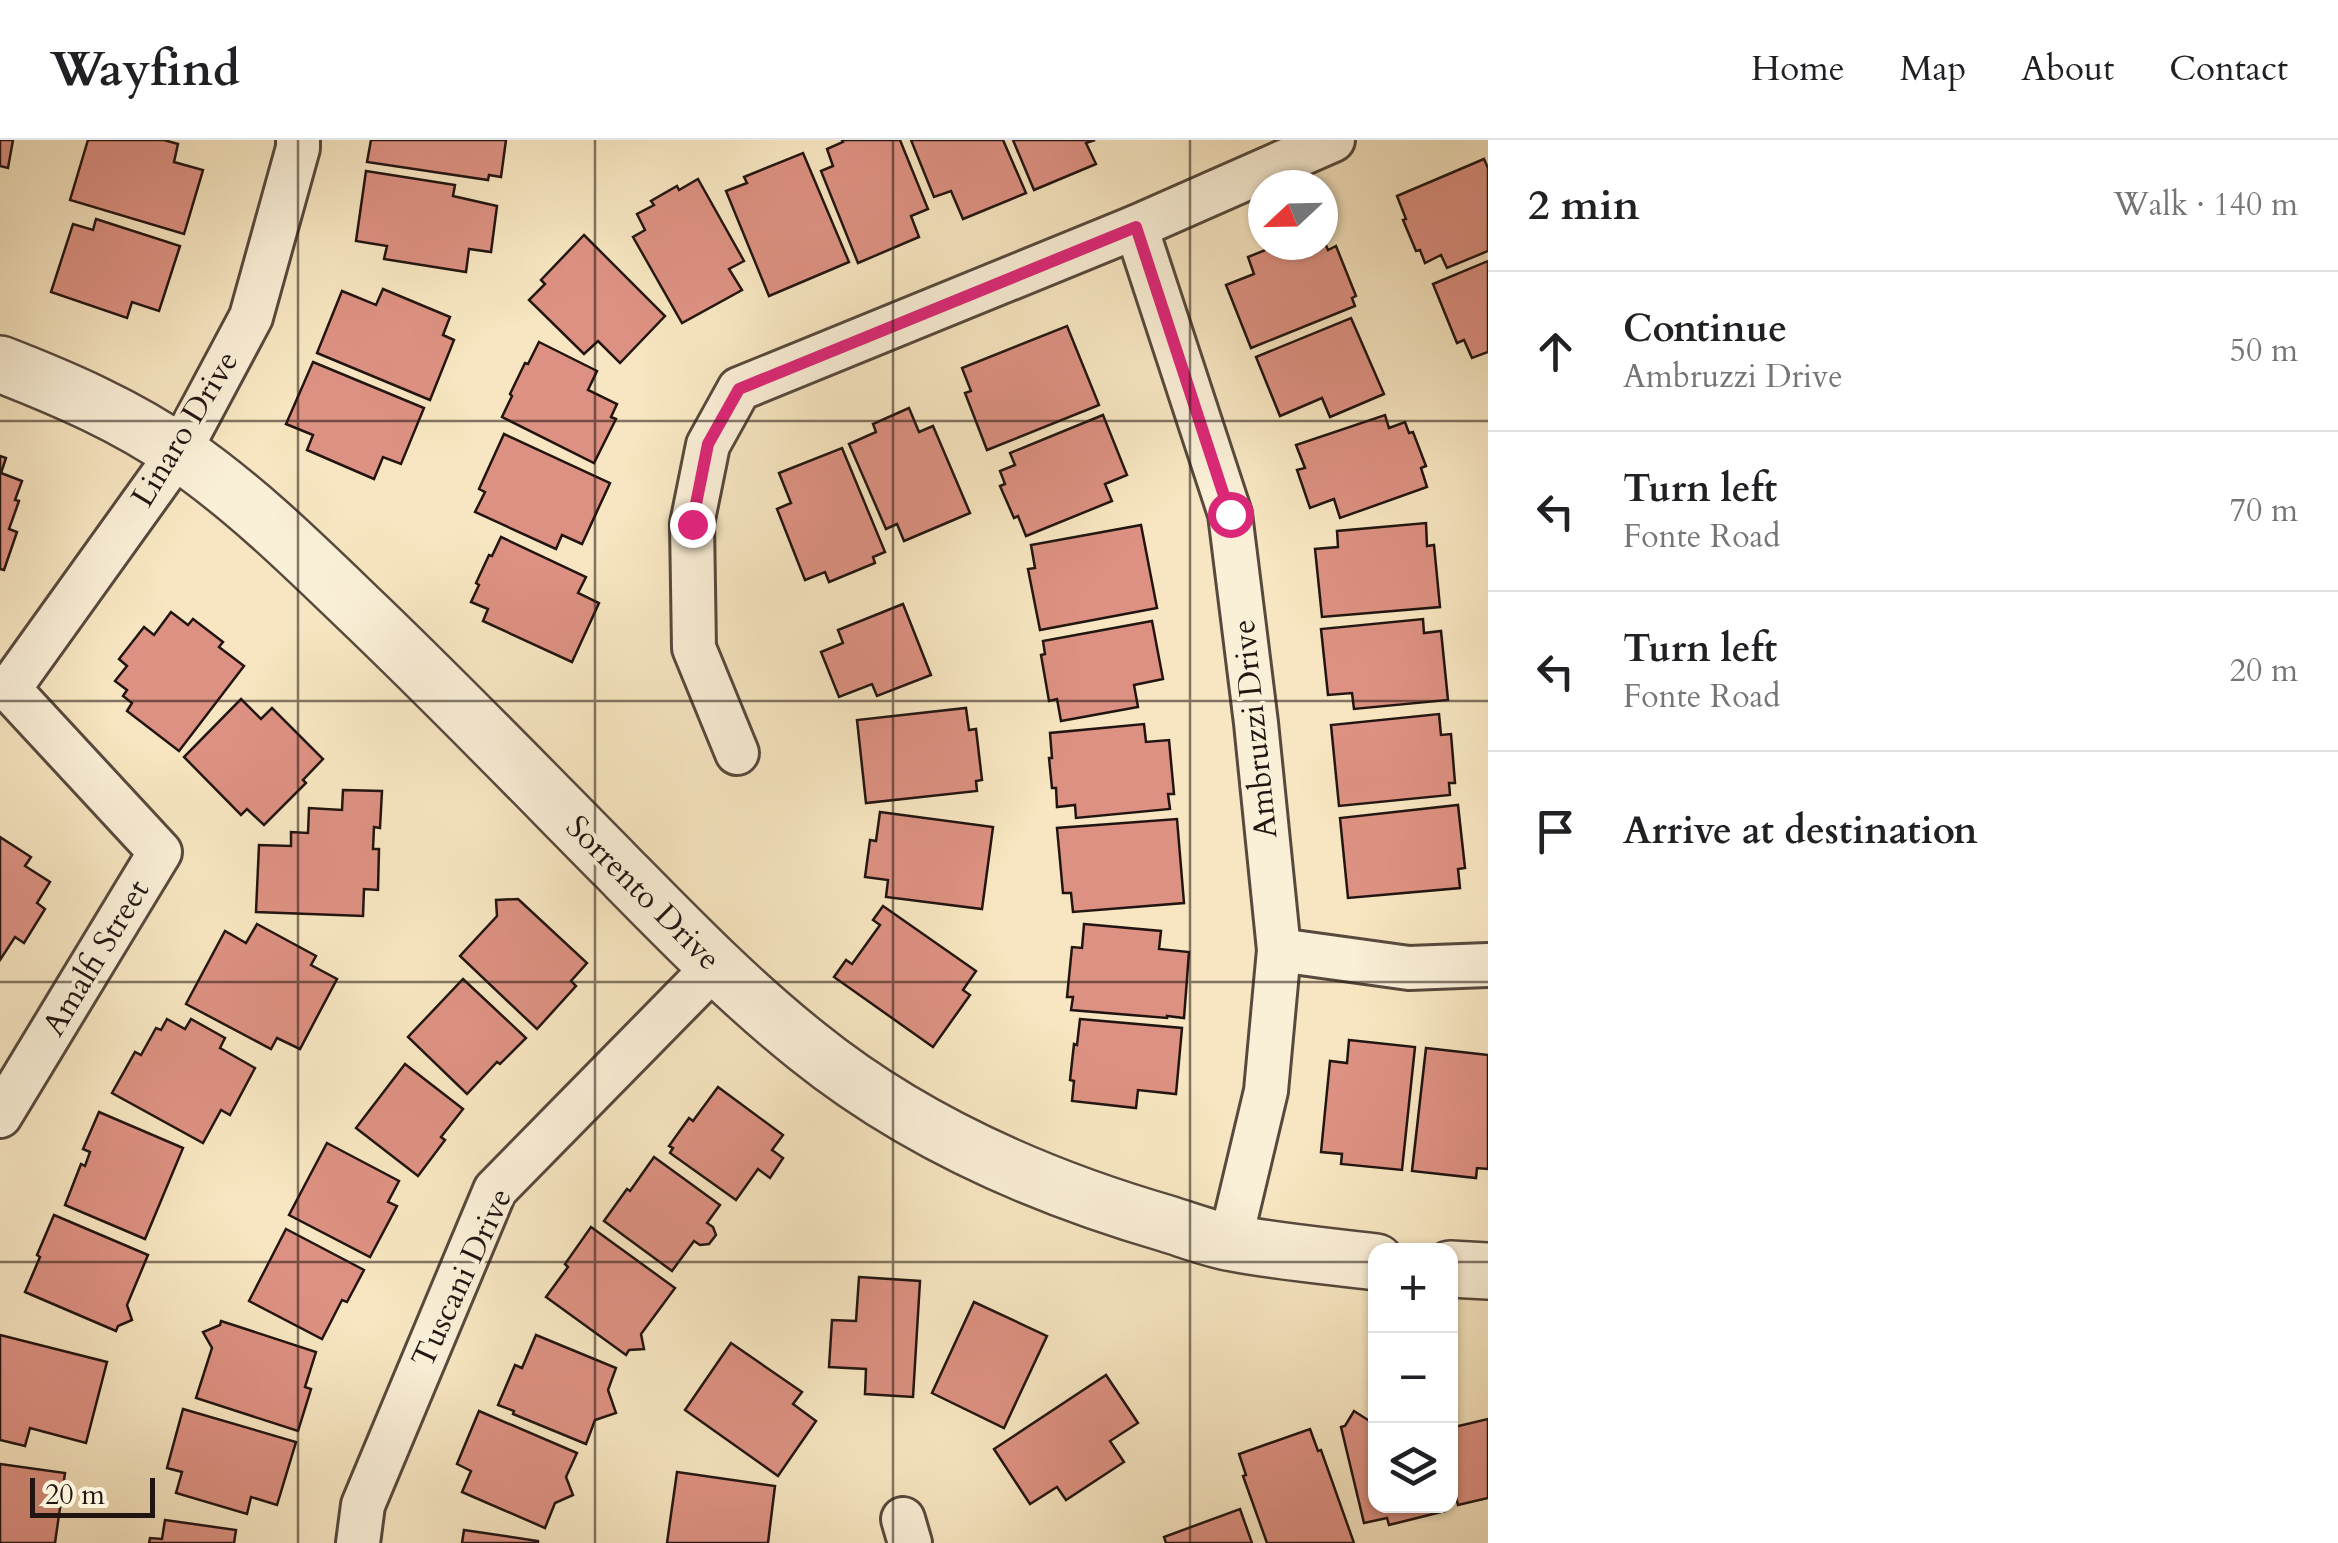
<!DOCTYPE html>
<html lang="en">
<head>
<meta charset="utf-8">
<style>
	body { margin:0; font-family:Cardo,serif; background:#f6f6f6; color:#202124 }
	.controls { position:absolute; right:30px; bottom:30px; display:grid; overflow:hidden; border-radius:20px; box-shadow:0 2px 8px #0004 }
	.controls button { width:90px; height:90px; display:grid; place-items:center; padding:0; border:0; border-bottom:2px solid #e0e0e0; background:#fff; color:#202124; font:50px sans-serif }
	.compass { position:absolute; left:1248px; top:30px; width:90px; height:90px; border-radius:50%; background:#fff; box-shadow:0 2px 8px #0004; rotate:248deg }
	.scale { position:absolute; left:30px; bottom:25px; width:125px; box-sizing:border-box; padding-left:10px; border:5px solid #221511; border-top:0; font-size:28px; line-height:35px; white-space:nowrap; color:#221511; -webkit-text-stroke:8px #faefd7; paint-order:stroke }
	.stop { position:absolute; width:30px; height:30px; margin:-22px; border:8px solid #db2777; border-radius:50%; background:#fff }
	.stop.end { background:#db2777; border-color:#fff; box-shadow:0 2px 10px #0008 }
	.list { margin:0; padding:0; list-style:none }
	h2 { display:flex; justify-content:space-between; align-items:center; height:130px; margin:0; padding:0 40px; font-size:42px }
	h2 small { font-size:32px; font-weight:400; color:#757577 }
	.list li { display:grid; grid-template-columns:65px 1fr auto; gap:30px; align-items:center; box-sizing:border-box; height:160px; padding:0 40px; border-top:2px solid #e0e0e0 }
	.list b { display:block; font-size:38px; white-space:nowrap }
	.list p { margin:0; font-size:32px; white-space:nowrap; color:#757577 }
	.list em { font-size:32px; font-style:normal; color:#757577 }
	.icon { flex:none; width:55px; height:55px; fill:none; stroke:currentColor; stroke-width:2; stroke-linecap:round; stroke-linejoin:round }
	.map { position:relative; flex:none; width:1488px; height:1403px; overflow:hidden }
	header { display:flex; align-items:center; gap:60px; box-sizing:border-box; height:140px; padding:0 50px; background:#fff; border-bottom:2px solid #e0e0e0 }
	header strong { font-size:48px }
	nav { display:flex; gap:55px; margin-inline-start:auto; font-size:35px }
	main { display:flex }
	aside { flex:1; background:#fff }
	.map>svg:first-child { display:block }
</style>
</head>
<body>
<header>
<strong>Wayfind</strong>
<nav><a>Home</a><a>Map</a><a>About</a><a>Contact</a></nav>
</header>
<main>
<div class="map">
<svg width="1488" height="1403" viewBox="0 0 1488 1403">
	<rect width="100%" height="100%" fill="#f7e6c1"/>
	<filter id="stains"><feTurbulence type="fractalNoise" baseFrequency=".002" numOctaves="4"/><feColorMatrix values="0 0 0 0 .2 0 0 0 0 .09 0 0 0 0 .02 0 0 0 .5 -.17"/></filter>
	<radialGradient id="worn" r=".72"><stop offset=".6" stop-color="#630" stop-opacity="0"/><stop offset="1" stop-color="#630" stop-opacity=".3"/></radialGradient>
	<g fill="#dd9182" stroke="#221511" stroke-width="2.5">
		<path d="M0,0H13L8,28L0,26Z"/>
		<path d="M88,0H164L178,4L174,22L203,30L184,94L70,60Z"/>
		<path d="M371,0H506L501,37L489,35L488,40L367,22Z"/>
		<path d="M842,0H900L928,69L911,76L919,97L858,123L821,31L833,26L827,9L843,2Z"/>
		<path d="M911,0H1003L1026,53L963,79L951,51L934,57Z"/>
		<path d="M1013,0H1095L1086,3L1096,24L1034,50Z"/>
		<path d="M803,13L849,122L769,156L726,51L747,43L744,37Z"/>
		<path d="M1484,19L1488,28V111L1447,128L1441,115L1425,123L1420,110L1416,111L1403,80L1406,79L1397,56Z"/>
		<path d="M366,31L455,45L453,56L497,66L491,112L469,109L466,132L384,119L387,106L356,101Z"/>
		<path d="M698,39L744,121L729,129L742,150L682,183L633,97L645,90L637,74L654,65L651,61L677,46L679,50Z"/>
		<path d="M96,79L180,106L159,171L132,162L127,178L51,152L73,84L93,90Z"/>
		<path d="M584,95L665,176L620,223L598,201L584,214L529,160L545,144L541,140Z"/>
		<path d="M1323,98L1328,110L1336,106L1356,156L1352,158L1355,166L1251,208L1226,145L1254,134L1248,117L1278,105H1323Z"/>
		<path d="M1488,121V212L1472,218L1464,200L1457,203L1433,144Z"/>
		<path d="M383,149L450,177L443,195L454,200L430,260L317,213L342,151L376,165Z"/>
		<path d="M1351,178L1384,254L1330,277L1322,258L1280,276L1256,217Z"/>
		<path d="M1067,186L1099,265L987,310L965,253L971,251L962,228Z"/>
		<path d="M539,202L597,231L588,250L617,264L611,277L616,279L594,323L502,277L512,256L510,254L525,223L528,224Z"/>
		<path d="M313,222L424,268L401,324L383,317L374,339L307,310L313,295L286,284Z"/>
		<path d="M909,268L919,292L933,286L970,373L904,401L897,384L886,389L849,304L876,292L873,284Z"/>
		<path d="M1103,275L1127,335L1105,344L1112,361L1026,396L1018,376L1014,378L1000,346L1005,344L1000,331L1015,325L1010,313Z"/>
		<path d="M1385,275L1389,288L1405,282L1409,293L1413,292L1426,326L1421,328L1427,347L1340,378L1334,359L1310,368L1297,330L1305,328L1296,305Z"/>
		<path d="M504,294L610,343L582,404L562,395L556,409L475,372L485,352L479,349Z"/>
		<path d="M842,308L885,412L873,417L875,423L829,442L825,432L805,440L777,369L791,363L779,333Z"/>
		<path d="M0,316L6,318L1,333L22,341L15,360L19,361L9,389L17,392L4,430L0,429Z"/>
		<path d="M1426,383L1427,406L1434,405L1440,467L1322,477L1315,409L1338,407L1337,391Z"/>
		<path d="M1141,385L1157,468L1040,490L1028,429L1035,428L1031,405Z"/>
		<path d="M501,397L586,437L578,453L599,463L572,522L483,481L488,469L471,462L479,445L476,443L489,415L492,416Z"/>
		<path d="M903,464L931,535L877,556L872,544L839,557L821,512L843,503L838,490Z"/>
		<path d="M171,472L188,485L193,479L223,502L219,507L244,526L179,611L127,571L132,563L123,556L127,550L115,541L127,526L119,519L144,487L154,495Z"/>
		<path d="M1423,479L1424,493L1441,491L1448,560L1354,569L1352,553L1328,555L1321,489Z"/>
		<path d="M1152,481L1163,539L1134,545L1138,567L1061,581L1057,559L1049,561L1041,515L1045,514L1043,501Z"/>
		<path d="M241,559L261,579L272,568L323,619L303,640L306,643L264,685L247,669L241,675L184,617Z"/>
		<path d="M966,568L969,590L976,589L982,640L976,641L977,651L866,663L857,580Z"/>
		<path d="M1439,574L1441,595L1451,594L1455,643H1449L1450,655L1339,666L1331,585Z"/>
		<path d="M1144,584L1146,602L1169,600L1174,654H1168L1170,669L1076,678L1075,665L1057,667L1056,648H1052L1049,618H1052L1050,593Z"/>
		<path d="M343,650L382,651L380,688L374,687L373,709H379L378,750L364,749L363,776L256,772L259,705L291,706V692L308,693L309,668L342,670Z"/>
		<path d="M1458,665L1465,728L1458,729L1460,748L1348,758L1340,678Z"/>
		<path d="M880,672L993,687L982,769L886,757L888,740L865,737L870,700L876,701Z"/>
		<path d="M1177,679L1184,763L1073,772L1071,753H1063L1057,688Z"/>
		<path d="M0,697L31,717L25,726L50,742L37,763L45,769L24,803L15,797L0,820Z"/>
		<path d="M518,759L587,823L571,841L576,846L537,889L460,816L497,776L496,760Z"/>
		<path d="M883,766L976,831L963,850L970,855L933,907L834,837L846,820L852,824L880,785L873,780Z"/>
		<path d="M257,784L316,816L311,825L337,839L300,909L277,898L271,909L186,864L225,791L246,803Z"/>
		<path d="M1084,784L1161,791L1159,809L1189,812L1184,878L1167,876V878L1071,870L1073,857H1067L1072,807L1082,808Z"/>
		<path d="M463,839L526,898L500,924L497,922L467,954L408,897Z"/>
		<path d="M167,879L185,889L191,879L225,898L220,908L255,928L230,975L221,970L203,1003L112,953L135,912L141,915L156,888L161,890Z"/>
		<path d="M1080,879L1182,888L1176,954L1138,950L1136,968L1072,961L1074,941L1070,940L1074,904L1077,905Z"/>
		<path d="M1349,900L1415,907L1402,1030L1341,1024L1342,1014L1321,1012L1330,921L1347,923Z"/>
		<path d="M1426,908L1488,915V1029L1477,1028L1476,1038L1412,1031Z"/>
		<path d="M405,924L463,969L441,997L445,1000L418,1036L356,988Z"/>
		<path d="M718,947L783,995L772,1010L783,1018L770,1038L758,1029L736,1060L670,1013L673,1008L669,1006L689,978L693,981Z"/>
		<path d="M99,972L183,1008L145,1099L65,1065L81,1024L85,1026L90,1012L83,1009Z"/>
		<path d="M327,1003L399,1041L388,1062L397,1066L370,1117L289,1075Z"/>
		<path d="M654,1017L720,1065L707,1083L713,1087L716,1095L709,1104L700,1105L694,1101L672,1131L604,1081L627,1049L630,1051Z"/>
		<path d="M54,1075L148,1115L127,1165L132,1180L118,1186L116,1191L25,1152L40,1117L37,1115Z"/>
		<path d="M591,1087L675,1148L641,1194L644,1209L629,1210L626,1215L546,1157L568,1127L565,1124Z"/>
		<path d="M286,1089L364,1130L347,1162L342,1160L322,1199L249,1161Z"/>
		<path d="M859,1137L920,1141L913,1257L865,1254L866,1229L829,1227L832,1180L856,1181Z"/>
		<path d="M974,1162L1047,1196L1004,1288L932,1253Z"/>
		<path d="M221,1181L316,1212L305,1247L311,1249L298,1291L196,1258L212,1208L203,1192L220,1185Z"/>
		<path d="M0,1195L107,1222L86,1303L30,1288L25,1306L0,1300Z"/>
		<path d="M536,1195L616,1228L608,1250L616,1273L595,1280L586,1304L513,1274L514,1271L498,1265L515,1225L522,1228Z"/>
		<path d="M731,1203L802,1252L793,1264L816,1281L778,1336L685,1270Z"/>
		<path d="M1106,1235L1138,1283L1110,1301L1124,1322L1066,1360L1057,1347L1030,1364L994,1309Z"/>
		<path d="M183,1269L296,1302L277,1365L251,1357L247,1374L176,1353L182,1332L167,1328Z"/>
		<path d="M479,1271L577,1313L566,1337L573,1355L555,1363L545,1388L462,1352L471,1331L457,1324Z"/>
		<path d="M1354,1271L1368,1280L1376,1278V1366H1444L1445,1371L1389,1385L1387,1378L1364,1383L1341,1287L1345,1286Z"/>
		<path d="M1488,1279V1358L1458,1365L1450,1333V1288Z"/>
		<path d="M1310,1289L1318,1311L1321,1310L1354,1403H1267L1243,1336L1246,1335L1239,1314Z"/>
		<path d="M0,1324L65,1333L55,1403H0Z"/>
		<path d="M677,1332L775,1346L768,1403H667Z"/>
		<path d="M1240,1369L1252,1403H1166L1164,1397Z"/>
		<path d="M165,1380L236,1390L234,1403H149L150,1398L162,1399Z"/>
		<path d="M464,1390L538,1401V1403H462Z"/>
	</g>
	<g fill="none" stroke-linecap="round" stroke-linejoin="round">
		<g stroke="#57493d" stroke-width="48">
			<g id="minor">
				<path d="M1136,87L1230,374L1256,583L1279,810L1266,951L1230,1102"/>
				<path d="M0,546L9,549L160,712L0,976"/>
				<path d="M9,549L179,312L251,177L298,8V0"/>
				<path d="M737,613L694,508L692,384L708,305L739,249L1136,87L1333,0"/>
				<path d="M1279,810L1409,828L1488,825"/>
				<path d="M903,1379L910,1403"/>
				<path d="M358,1403L363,1365L495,1050L715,826"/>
			</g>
		</g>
		<g stroke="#57493d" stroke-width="60">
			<g id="tertiary">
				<path d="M0,224C62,248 127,276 181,314C246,359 303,415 359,469C447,553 531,640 616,726C678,789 738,851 807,906C911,990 1040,1047 1168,1084C1190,1091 1211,1099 1233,1103C1280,1112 1328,1116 1376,1122"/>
				<path d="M1450,1129L1488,1131"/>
			</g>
		</g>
		<use href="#minor" stroke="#faefd7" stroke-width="42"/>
		<use href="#tertiary" stroke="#faefd7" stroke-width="55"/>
	</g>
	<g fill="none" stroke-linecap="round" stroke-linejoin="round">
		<path stroke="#db2777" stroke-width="12" d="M692,384L708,304L739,249L1136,87L1230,374"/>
	</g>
	<path fill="none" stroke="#221511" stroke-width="2.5" stroke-opacity="0.55" d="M298,0V1403M595,0V1403M893,0V1403M1190,0V1403M0,281H1488M0,561H1488M0,842H1488M0,1122H1376M1450,1122H1488"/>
	<g text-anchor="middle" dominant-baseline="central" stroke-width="8" stroke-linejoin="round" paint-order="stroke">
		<g font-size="32" fill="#221511" stroke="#faefd7">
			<text transform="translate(185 289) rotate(-59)">Linaro Drive</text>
			<text transform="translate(1255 589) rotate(-96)">Ambruzzi Drive</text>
			<text transform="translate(643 753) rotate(45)">Sorrento Drive</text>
			<text transform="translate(96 818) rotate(-59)">Amalfi Street</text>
			<text transform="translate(462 1138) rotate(-65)">Tuscani Drive</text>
		</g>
	</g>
	<rect width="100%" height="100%" filter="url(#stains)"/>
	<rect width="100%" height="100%" fill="url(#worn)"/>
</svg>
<div class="controls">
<button>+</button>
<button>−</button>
<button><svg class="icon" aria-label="layers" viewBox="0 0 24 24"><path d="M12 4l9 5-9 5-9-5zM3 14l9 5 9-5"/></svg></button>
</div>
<svg class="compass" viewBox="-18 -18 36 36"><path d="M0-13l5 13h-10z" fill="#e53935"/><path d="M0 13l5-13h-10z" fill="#757577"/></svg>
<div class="scale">20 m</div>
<div class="stop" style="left:1230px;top:374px"></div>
<div class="stop end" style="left:692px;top:384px"></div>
</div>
<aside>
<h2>2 min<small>Walk · 140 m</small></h2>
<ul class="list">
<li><svg class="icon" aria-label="ahead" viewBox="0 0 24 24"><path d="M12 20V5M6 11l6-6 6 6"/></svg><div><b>Continue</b><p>Ambruzzi Drive</p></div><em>50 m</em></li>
<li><svg class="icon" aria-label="left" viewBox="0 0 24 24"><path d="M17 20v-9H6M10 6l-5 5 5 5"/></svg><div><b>Turn left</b><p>Fonte Road</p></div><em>70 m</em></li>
<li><svg class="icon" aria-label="left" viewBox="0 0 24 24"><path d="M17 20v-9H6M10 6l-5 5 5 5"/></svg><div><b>Turn left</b><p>Fonte Road</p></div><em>20 m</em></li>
<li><svg class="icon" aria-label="arrive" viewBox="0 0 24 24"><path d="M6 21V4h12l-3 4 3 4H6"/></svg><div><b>Arrive at destination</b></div></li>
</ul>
</aside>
</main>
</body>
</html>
